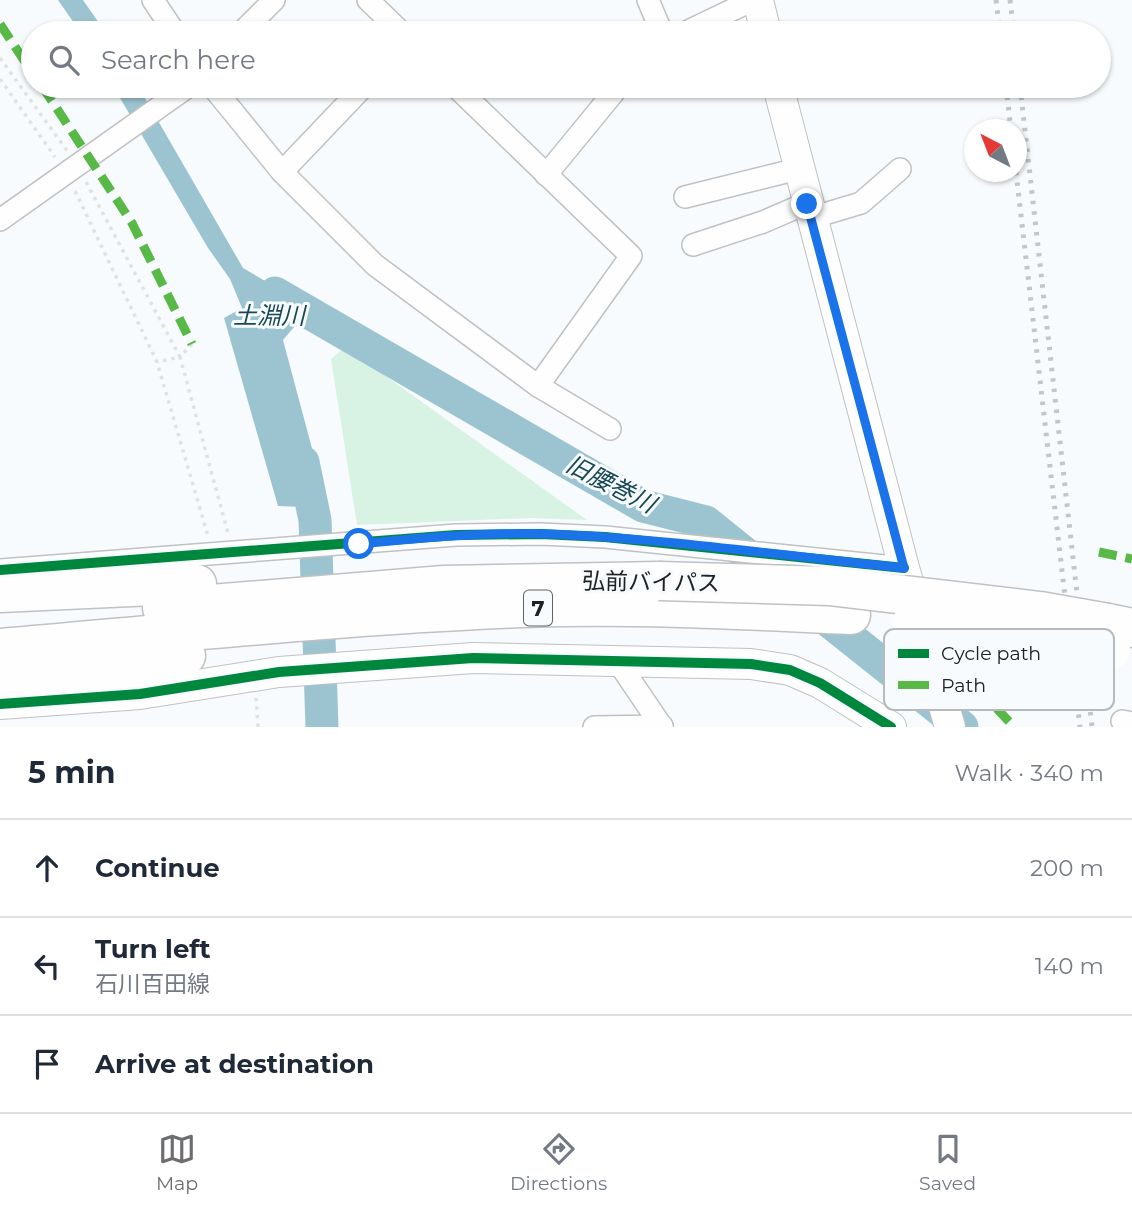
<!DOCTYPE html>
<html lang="en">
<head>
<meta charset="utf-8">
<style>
	body { margin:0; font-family:Montserrat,"Noto Sans JP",sans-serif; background:#f2f2f3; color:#1f2937 }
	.compass { position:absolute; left:964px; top:119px; width:63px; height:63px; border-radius:50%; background:#fff; box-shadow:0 2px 5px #0004; rotate:318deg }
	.stop { position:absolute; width:21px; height:21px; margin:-16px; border:5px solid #1a73e8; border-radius:50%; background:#fff }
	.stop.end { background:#1a73e8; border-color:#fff; box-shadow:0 2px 7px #0008 }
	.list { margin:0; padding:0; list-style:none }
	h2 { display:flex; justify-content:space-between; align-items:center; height:91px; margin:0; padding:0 28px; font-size:30px }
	h2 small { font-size:23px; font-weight:400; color:#747a83 }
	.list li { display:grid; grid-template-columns:46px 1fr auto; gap:21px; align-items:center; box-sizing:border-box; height:98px; padding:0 28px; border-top:2px solid #e0e1e3 }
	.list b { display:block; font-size:26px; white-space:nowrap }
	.list p { margin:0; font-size:23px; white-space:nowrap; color:#747a83 }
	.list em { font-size:23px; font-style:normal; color:#747a83 }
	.icon { flex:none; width:38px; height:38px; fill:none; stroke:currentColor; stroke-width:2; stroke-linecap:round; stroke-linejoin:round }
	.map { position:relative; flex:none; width:1132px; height:727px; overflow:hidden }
	.search { position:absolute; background:#fff; box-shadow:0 2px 5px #0004; left:21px; right:21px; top:21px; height:77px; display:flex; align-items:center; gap:18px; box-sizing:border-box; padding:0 24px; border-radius:38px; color:#747a83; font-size:26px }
	.sheet { height:385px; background:#fff }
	nav { display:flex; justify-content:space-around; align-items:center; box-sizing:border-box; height:98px; border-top:2px solid #e0e1e3; background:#fff; font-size:19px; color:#747a83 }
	nav a { display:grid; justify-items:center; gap:4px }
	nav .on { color:#6c6d6f }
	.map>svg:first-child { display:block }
</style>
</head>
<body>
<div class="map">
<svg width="1132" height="727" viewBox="0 0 1132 727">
	<rect width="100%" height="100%" fill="#f8fbfd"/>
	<path fill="#d8f2e4" d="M345,347L587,520L531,518L357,525L331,359Z"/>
	<g fill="#9cc4d0">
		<path d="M58,0H83L106,33H81Z"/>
		<path d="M113,86H138L243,268L291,296L329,329L295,326L283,340L328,508L278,506L224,318L242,308L230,279L208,248Z"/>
	</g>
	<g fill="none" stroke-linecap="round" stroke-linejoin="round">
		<g stroke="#9cc4d0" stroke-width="33">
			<path d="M275,293L643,506L706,522L763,568"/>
			<path d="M303,462L315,520L322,727"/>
			<path d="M810,606L962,727"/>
		</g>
		<g stroke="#bfc1c3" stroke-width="24">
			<g id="street">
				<path d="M153,0L175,33"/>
				<path d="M368,0L402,33"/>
				<path d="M648,0L662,33"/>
				<path d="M241,33L274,0"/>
				<path d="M684,33L753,0"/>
				<path d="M212,86L282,172L375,265L538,386L610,429"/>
				<path d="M455,86L631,256L538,386"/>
				<path d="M282,172L364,86"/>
				<path d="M546,175L619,86"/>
				<path d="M685,197L798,169"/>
				<path d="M811,218L861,203L900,169"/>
				<path d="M0,220L189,86"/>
				<path d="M693,245L763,222L807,203"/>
				<path d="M0,570L456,535L541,534L605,537L904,568"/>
				<path d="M618,662L662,727"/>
				<path d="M1122,721L1132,723"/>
				<path d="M594,727L662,726"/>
			</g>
		</g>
		<g stroke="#bfc1c3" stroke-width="32">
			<g id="secondary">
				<path d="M758,0L766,33"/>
				<path d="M778,86L904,568L950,727"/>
				<path d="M0,704L140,694L279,672L473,658L751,664L790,670L820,683L891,727"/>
			</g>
		</g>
		<g stroke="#bfc1c3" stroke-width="41">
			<g id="highway">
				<path d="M0,593L197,584"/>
				<path d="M162,608L444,585L659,581"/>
				<path d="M1108,623L1132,628"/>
				<path d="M0,648C174,633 348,615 523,608C632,604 742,610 851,615"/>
				<path d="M0,683L186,656"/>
			</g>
		</g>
		<g stroke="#e0e2e2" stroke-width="3.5" stroke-dasharray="3.5 5" stroke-linecap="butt">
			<path d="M0,58L68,152"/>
			<path d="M0,79L55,157"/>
			<path d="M86,182L180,357L157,362"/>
			<path d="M75,191L157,362L208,536"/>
			<path d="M192,344L180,357L228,533"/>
			<path d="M256,698L258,727"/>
		</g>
		<use href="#street" stroke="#fefeff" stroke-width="21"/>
		<use href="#secondary" stroke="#fefeff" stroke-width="30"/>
		<use href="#highway" stroke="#fefeff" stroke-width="38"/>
		<g stroke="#c5c5c6" stroke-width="5" stroke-dasharray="3.5 7" stroke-linecap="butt">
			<path d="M996,0L1000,33"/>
			<path d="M1010,0L1014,33"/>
			<path d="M1006,86L1011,130"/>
			<path d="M1020,86L1092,727"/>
			<path d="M1016,172L1080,727"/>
		</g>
		<g stroke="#bfc1c3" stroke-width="41" stroke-linecap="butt">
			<g id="highway-bridge">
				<path d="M659,581L829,586L1040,611L1108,623"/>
				<path d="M912,622L1111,650"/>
			</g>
		</g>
		<use href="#highway-bridge" stroke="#fefeff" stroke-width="38"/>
		<g stroke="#58b947" stroke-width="9" stroke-dasharray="18 9" stroke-linecap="butt">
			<path d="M0,24L33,74"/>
			<path d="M42,86L132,223L192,344"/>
			<path d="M1099,552L1132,559"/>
			<path d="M934,664L958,667L1014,727"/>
		</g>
		<g stroke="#f7fbfe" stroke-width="15">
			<g id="cycleway">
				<path d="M0,570L456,535L541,534L605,537L904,568"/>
				<path d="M0,704L140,694L279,672L473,658L751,664L790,670L820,683L891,727"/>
			</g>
		</g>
		<use href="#cycleway" stroke="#00873e" stroke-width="10"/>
	</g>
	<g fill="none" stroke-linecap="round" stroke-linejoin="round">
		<path stroke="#1a73e8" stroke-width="9" d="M359,544C421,538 483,532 545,534C664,538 784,556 904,568L807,204"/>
	</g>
	<g text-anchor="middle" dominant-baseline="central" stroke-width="6" stroke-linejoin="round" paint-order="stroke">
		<rect fill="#f7fbfe" stroke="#606264" stroke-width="2" x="524" y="590.5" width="28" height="35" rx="5"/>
		<g font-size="21" font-weight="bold" fill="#202122">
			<text x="538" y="608">7</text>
		</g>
		<g font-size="23" fill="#202122" stroke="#f7fbfe">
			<text transform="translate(651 582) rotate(1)">弘前バイパス</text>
		</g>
		<g font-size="24" font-style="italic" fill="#174854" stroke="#f7fbfe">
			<text x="269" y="315">土淵川</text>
			<text transform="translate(611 484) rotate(27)">旧腰巻川</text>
		</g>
	</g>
	<rect x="884" y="629" width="230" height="81" rx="10" fill="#f7fbfe" stroke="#b6babc" stroke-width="2"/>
	<rect x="898" y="649" width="31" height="9" fill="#00873e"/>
	<rect x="898" y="681" width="31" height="8" fill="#58b947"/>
	<g font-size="19" fill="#202122">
		<text x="941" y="660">Cycle path</text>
		<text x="941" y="692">Path</text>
	</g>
</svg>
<svg class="compass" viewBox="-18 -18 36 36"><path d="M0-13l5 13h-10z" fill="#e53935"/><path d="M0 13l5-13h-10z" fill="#747a83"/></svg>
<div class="stop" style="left:359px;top:544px"></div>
<div class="stop end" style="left:807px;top:204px"></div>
<div class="search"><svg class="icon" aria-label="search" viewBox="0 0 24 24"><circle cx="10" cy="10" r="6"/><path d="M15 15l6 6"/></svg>Search here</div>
</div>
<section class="sheet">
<h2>5 min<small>Walk · 340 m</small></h2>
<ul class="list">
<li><svg class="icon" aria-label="ahead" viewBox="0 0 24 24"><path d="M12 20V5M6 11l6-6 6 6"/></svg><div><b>Continue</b></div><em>200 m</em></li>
<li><svg class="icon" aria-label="left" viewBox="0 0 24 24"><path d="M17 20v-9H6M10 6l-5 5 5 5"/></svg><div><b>Turn left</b><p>石川百田線</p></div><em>140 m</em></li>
<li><svg class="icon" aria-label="arrive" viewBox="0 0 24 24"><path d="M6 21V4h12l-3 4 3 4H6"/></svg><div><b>Arrive at destination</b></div></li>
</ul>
</section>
<nav>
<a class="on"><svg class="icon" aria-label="map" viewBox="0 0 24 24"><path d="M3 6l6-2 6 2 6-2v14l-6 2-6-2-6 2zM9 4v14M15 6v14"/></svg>Map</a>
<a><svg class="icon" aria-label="directions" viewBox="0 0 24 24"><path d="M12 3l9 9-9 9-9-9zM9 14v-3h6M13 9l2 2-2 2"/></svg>Directions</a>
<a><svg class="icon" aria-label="saved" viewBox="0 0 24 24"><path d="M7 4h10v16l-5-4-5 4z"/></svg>Saved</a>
</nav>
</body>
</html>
